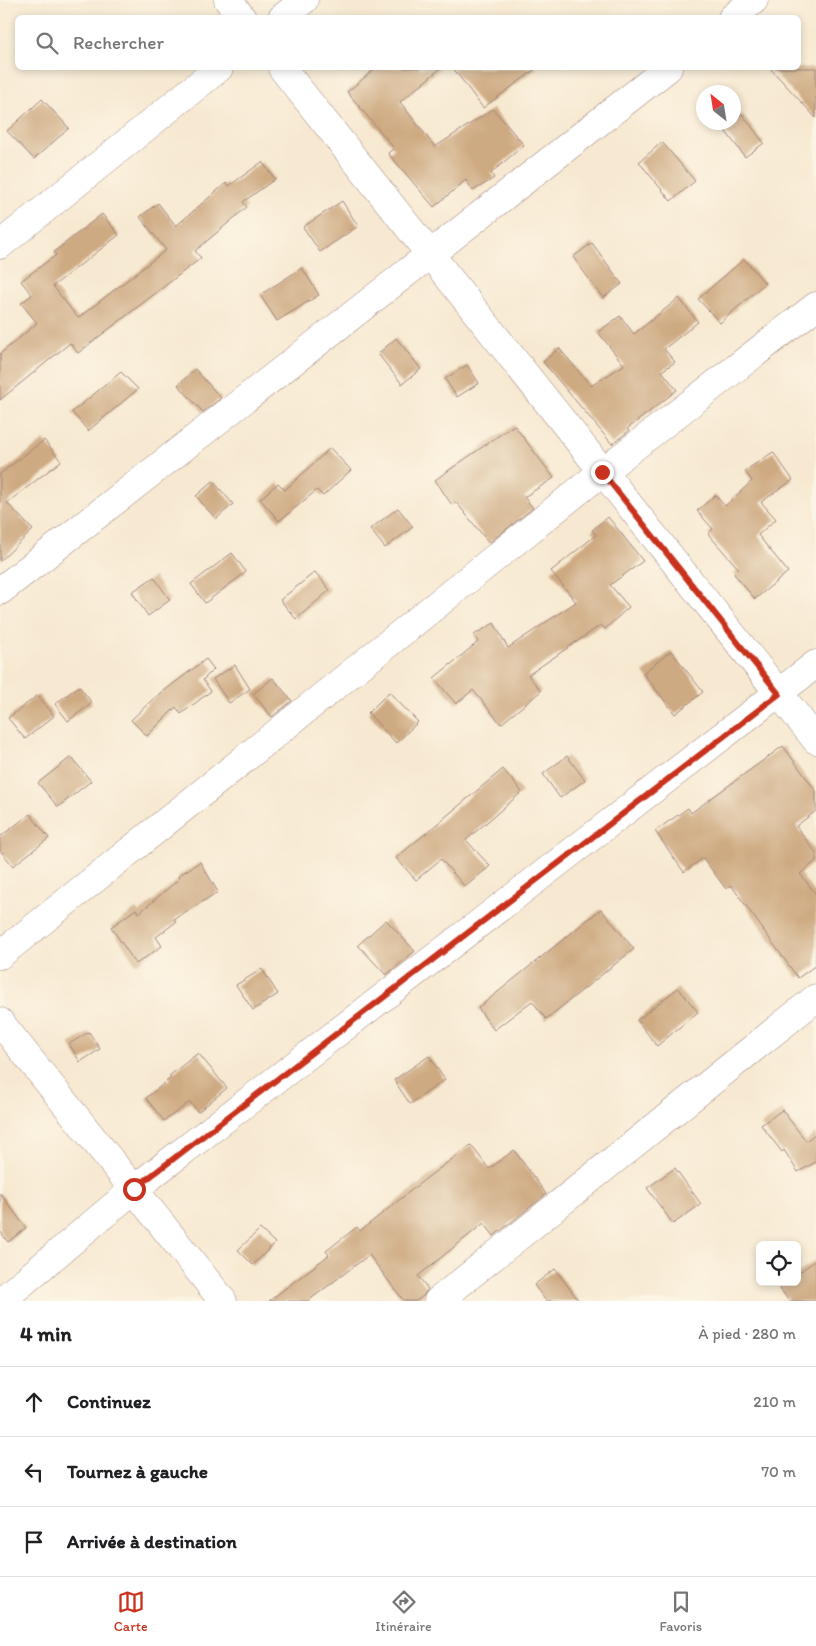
<!DOCTYPE html>
<html lang="fr">
<head>
<meta charset="utf-8">
<style>
	body { margin:0; font-family:Itim,sans-serif; background:#f2f2f2; color:#202124 }
	.controls { position:absolute; right:15px; bottom:15px; display:grid; overflow:hidden; border-radius:8px; box-shadow:0 2px 8px #0003 }
	.controls button { width:45px; height:45px; display:grid; place-items:center; padding:0; border:0; border-bottom:1px solid #e0e0e0; background:#fff; color:#202124; font:25px sans-serif }
	.compass { position:absolute; left:696px; top:85px; width:45px; height:45px; border-radius:50%; background:#fff; box-shadow:0 2px 8px #0003; rotate:330deg }
	.stop { position:absolute; width:15px; height:15px; margin:-11px; border:4px solid #c8321e; border-radius:50%; background:#fff }
	.stop.end { background:#c8321e; border-color:#fff; box-shadow:0 1px 5px #0008 }
	.list { margin:0; padding:0; list-style:none }
	h2 { display:flex; justify-content:space-between; align-items:center; height:65px; margin:0; padding:0 20px; font-size:21px }
	h2 small { font-size:16px; font-weight:400; color:#757577 }
	.list li { display:grid; grid-template-columns:32px 1fr auto; gap:15px; align-items:center; box-sizing:border-box; height:70px; padding:0 20px; border-top:1px solid #e0e0e0 }
	.list b { display:block; font-size:19px; white-space:nowrap }
	.list em { font-size:16px; font-style:normal; color:#757577 }
	.icon { flex:none; width:28px; height:28px; fill:none; stroke:currentColor; stroke-width:2; stroke-linecap:round; stroke-linejoin:round }
	.map { position:relative; flex:none; width:816px; height:1301px; overflow:hidden }
	.search { position:absolute; background:#fff; box-shadow:0 2px 8px #0003; left:15px; right:15px; top:15px; height:55px; display:flex; align-items:center; gap:12px; box-sizing:border-box; padding:0 18px; border-radius:8px; color:#757577; font-size:19px }
	.sheet { height:275px; background:#fff }
	nav { display:flex; justify-content:space-around; align-items:center; box-sizing:border-box; height:70px; border-top:1px solid #e0e0e0; background:#fff; font-size:14px; color:#757577 }
	nav a { display:grid; justify-items:center; gap:2px }
	nav .on { color:#c8321e }
	.map>svg:first-child { display:block }
</style>
</head>
<body>
<div class="map">
<svg width="816" height="1301" viewBox="0 0 816 1301">
	<rect width="100%" height="100%" fill="#fcf5e5"/>
	<filter id="ink" filterUnits="userSpaceOnUse"><feTurbulence type="fractalNoise" baseFrequency=".02" numOctaves="2"/><feDisplacementMap in="SourceGraphic" scale="10" xChannelSelector="R" yChannelSelector="G"/><feConvolveMatrix kernelMatrix="1 2 1 2 8 2 1 2 1" color-interpolation-filters="sRGB"/></filter>
	<filter id="wash" filterUnits="userSpaceOnUse"><feTurbulence type="fractalNoise" baseFrequency=".0096" numOctaves="4" result="noise"/><feDisplacementMap in="SourceGraphic" scale="20" xChannelSelector="R" yChannelSelector="G"/><feGaussianBlur stdDeviation="1.12" result="paint"/><feColorMatrix in="noise" values="0 0 0 0 0 0 0 0 0 0 0 0 0 0 0 0 0 1.4 0 .05"/><feComposite in="paint" operator="in"/></filter>
	<g filter="url(#wash)">
		<rect width="100%" height="100%" fill="#f7e9d1"/>
		<g id="blocks">
			<g fill="#ceaa82">
				<path d="M376,68H441L400,102L435,147L493,109L524,145L491,173L494,178L473,191L466,180L434,207L388,153L394,148L347,92Z"/>
				<path d="M453,68H537L483,108Z"/>
				<path d="M770,68H816V118Z"/>
				<path d="M42,99L69,128L34,159L7,131Z"/>
				<path d="M742,114L764,143L745,157L723,128L731,122H734V120Z"/>
				<path d="M662,142L695,181L671,201L639,162Z"/>
				<path d="M262,162L275,179L243,202L247,207L195,251L201,258L78,353L70,343L0,400V354L37,323L21,303L32,295L21,281L56,255L54,252L102,214L119,235L53,286L78,318L166,250L140,217L158,203L176,226L226,183L229,186Z"/>
				<path d="M342,201L358,226L320,252L303,227Z"/>
				<path d="M592,243L622,284L603,298L573,257Z"/>
				<path d="M744,259L765,283L720,323L698,299Z"/>
				<path d="M302,268L319,295L277,321L260,295Z"/>
				<path d="M679,298L698,322L664,349L675,362L662,371L677,390L627,429L629,431L612,444L543,362L559,348L591,386L624,365L598,332L620,316L634,334Z"/>
				<path d="M396,338L421,369L402,384L378,354Z"/>
				<path d="M467,365L479,383L457,397L445,379Z"/>
				<path d="M195,369L221,398L203,412L178,385Z"/>
				<path d="M121,372L138,389L88,431L72,412Z"/>
				<path d="M514,425L554,478L524,497L533,508L489,543L456,502L452,505L435,480Z"/>
				<path d="M44,440L61,461L7,503L33,530L0,561V474Z"/>
				<path d="M330,448L351,470L323,496L317,490L279,521L260,499L278,483L285,490Z"/>
				<path d="M773,452L793,480L761,502L776,519L758,535L788,572L755,599L734,574L739,569L708,534L713,529L697,511L715,495L725,506L752,481L745,471Z"/>
				<path d="M213,481L233,504L216,519L196,496Z"/>
				<path d="M398,508L413,527L385,548L370,529Z"/>
				<path d="M608,517L643,561L610,585L629,607L605,629L601,625L528,675L541,691L501,724L473,690L456,704L434,678L478,642L474,635L494,623L508,648L576,602L551,571L596,535L592,530Z"/>
				<path d="M232,553L246,572L205,603L191,584Z"/>
				<path d="M315,572L330,590L296,619L280,600Z"/>
				<path d="M154,577L170,600L148,616L132,592Z"/>
				<path d="M671,651L703,692L675,714L643,673Z"/>
				<path d="M206,659L214,669L203,680L211,691L181,714L176,707L147,736L131,720L152,700Z"/>
				<path d="M235,665L250,689L229,703L213,679Z"/>
				<path d="M273,678L292,701L272,717L253,694Z"/>
				<path d="M79,686L92,703L68,721L55,704Z"/>
				<path d="M389,692L418,722L396,743L368,713Z"/>
				<path d="M38,695L54,716L25,739L8,718Z"/>
				<path d="M783,746L816,791V811L796,826L816,853V861L800,874L816,894V965L798,978L731,885L726,889L703,858L684,872L655,831L688,808L691,813Z"/>
				<path d="M567,756L585,780L560,798L543,774Z"/>
				<path d="M71,757L91,781L58,807L38,783Z"/>
				<path d="M503,769L522,792L466,840L490,866L465,887L441,859L416,880L396,858Z"/>
				<path d="M30,814L49,838L13,866L0,850V837Z"/>
				<path d="M200,862L218,892L174,919L176,922L156,937L162,946L136,964L111,927L136,909L139,913L179,879L178,876Z"/>
				<path d="M601,909L634,949L546,1019L532,1001L494,1030L478,1008Z"/>
				<path d="M386,920L415,951L386,975L358,945Z"/>
				<path d="M262,969L278,994L253,1010L236,985Z"/>
				<path d="M678,988L698,1012L657,1046L637,1020Z"/>
				<path d="M89,1032L100,1049L80,1062L69,1044Z"/>
				<path d="M198,1053L227,1088L198,1112L190,1102L164,1121L146,1098L171,1078L169,1076Z"/>
				<path d="M429,1056L445,1080L410,1104L394,1080Z"/>
				<path d="M782,1110L806,1141L816,1133V1162L798,1172L784,1150L782,1152L761,1125Z"/>
				<path d="M471,1145L489,1169L514,1150L546,1194L494,1236L484,1223L418,1276L428,1289L423,1296L416,1301H404L369,1255L308,1301H269L329,1255L326,1251L357,1227L360,1231L428,1177Z"/>
				<path d="M675,1168L701,1204L673,1224L647,1188Z"/>
				<path d="M0,1193L26,1228L8,1242L0,1231Z"/>
				<path d="M260,1229L275,1243L253,1265L238,1250Z"/>
				<path d="M816,1260V1301H789L779,1287L786,1282H797V1274Z"/>
				<path d="M555,1269L579,1301H546L534,1285Z"/>
			</g>
		</g>
	</g>
	<g filter="url(#ink)">
		<use href="#blocks" fill-opacity="0" stroke="#a0847e" stroke-width="1"/>
		<g fill="none" stroke-linecap="round" stroke-linejoin="round">
			<g stroke="#a0847e" stroke-width="29">
				<g id="minor">
					<path d="M228,0L242,18"/>
					<path d="M282,18L304,0"/>
					<path d="M732,18L754,0"/>
					<path d="M282,68L816,740"/>
					<path d="M0,245L219,68"/>
					<path d="M0,591L668,68"/>
					<path d="M0,955L602,472L816,306"/>
					<path d="M0,1022L223,1301"/>
					<path d="M1,1301L134,1189L816,664"/>
					<path d="M438,1301L816,998"/>
				</g>
			</g>
			<use href="#minor" stroke="#fff" stroke-width="28"/>
		</g>
	</g>
	<g fill="none" stroke-linecap="round" stroke-linejoin="round" filter="url(#ink)">
		<path stroke="#c8321e" stroke-width="6" d="M134,1189L779,694L602,472"/>
	</g>
</svg>
<div class="controls">
<button><svg class="icon" aria-label="locate" viewBox="0 0 24 24"><circle cx="12" cy="12" r="6"/><path d="M12 2v4M12 18v4M2 12h4M18 12h4"/></svg></button>
</div>
<svg class="compass" viewBox="-18 -18 36 36"><path d="M0-13l5 13h-10z" fill="#e53935"/><path d="M0 13l5-13h-10z" fill="#757577"/></svg>
<div class="stop" style="left:134px;top:1189px"></div>
<div class="stop end" style="left:602px;top:472px"></div>
<div class="search"><svg class="icon" aria-label="search" viewBox="0 0 24 24"><circle cx="10" cy="10" r="6"/><path d="M15 15l6 6"/></svg>Rechercher</div>
</div>
<section class="sheet">
<h2>4 min<small>À pied · 280 m</small></h2>
<ul class="list">
<li><svg class="icon" aria-label="ahead" viewBox="0 0 24 24"><path d="M12 20V5M6 11l6-6 6 6"/></svg><div><b>Continuez</b></div><em>210 m</em></li>
<li><svg class="icon" aria-label="left" viewBox="0 0 24 24"><path d="M17 20v-9H6M10 6l-5 5 5 5"/></svg><div><b>Tournez à gauche</b></div><em>70 m</em></li>
<li><svg class="icon" aria-label="arrive" viewBox="0 0 24 24"><path d="M6 21V4h12l-3 4 3 4H6"/></svg><div><b>Arrivée à destination</b></div></li>
</ul>
</section>
<nav>
<a class="on"><svg class="icon" aria-label="map" viewBox="0 0 24 24"><path d="M3 6l6-2 6 2 6-2v14l-6 2-6-2-6 2zM9 4v14M15 6v14"/></svg>Carte</a>
<a><svg class="icon" aria-label="directions" viewBox="0 0 24 24"><path d="M12 3l9 9-9 9-9-9zM9 14v-3h6M13 9l2 2-2 2"/></svg>Itinéraire</a>
<a><svg class="icon" aria-label="saved" viewBox="0 0 24 24"><path d="M7 4h10v16l-5-4-5 4z"/></svg>Favoris</a>
</nav>
</body>
</html>
